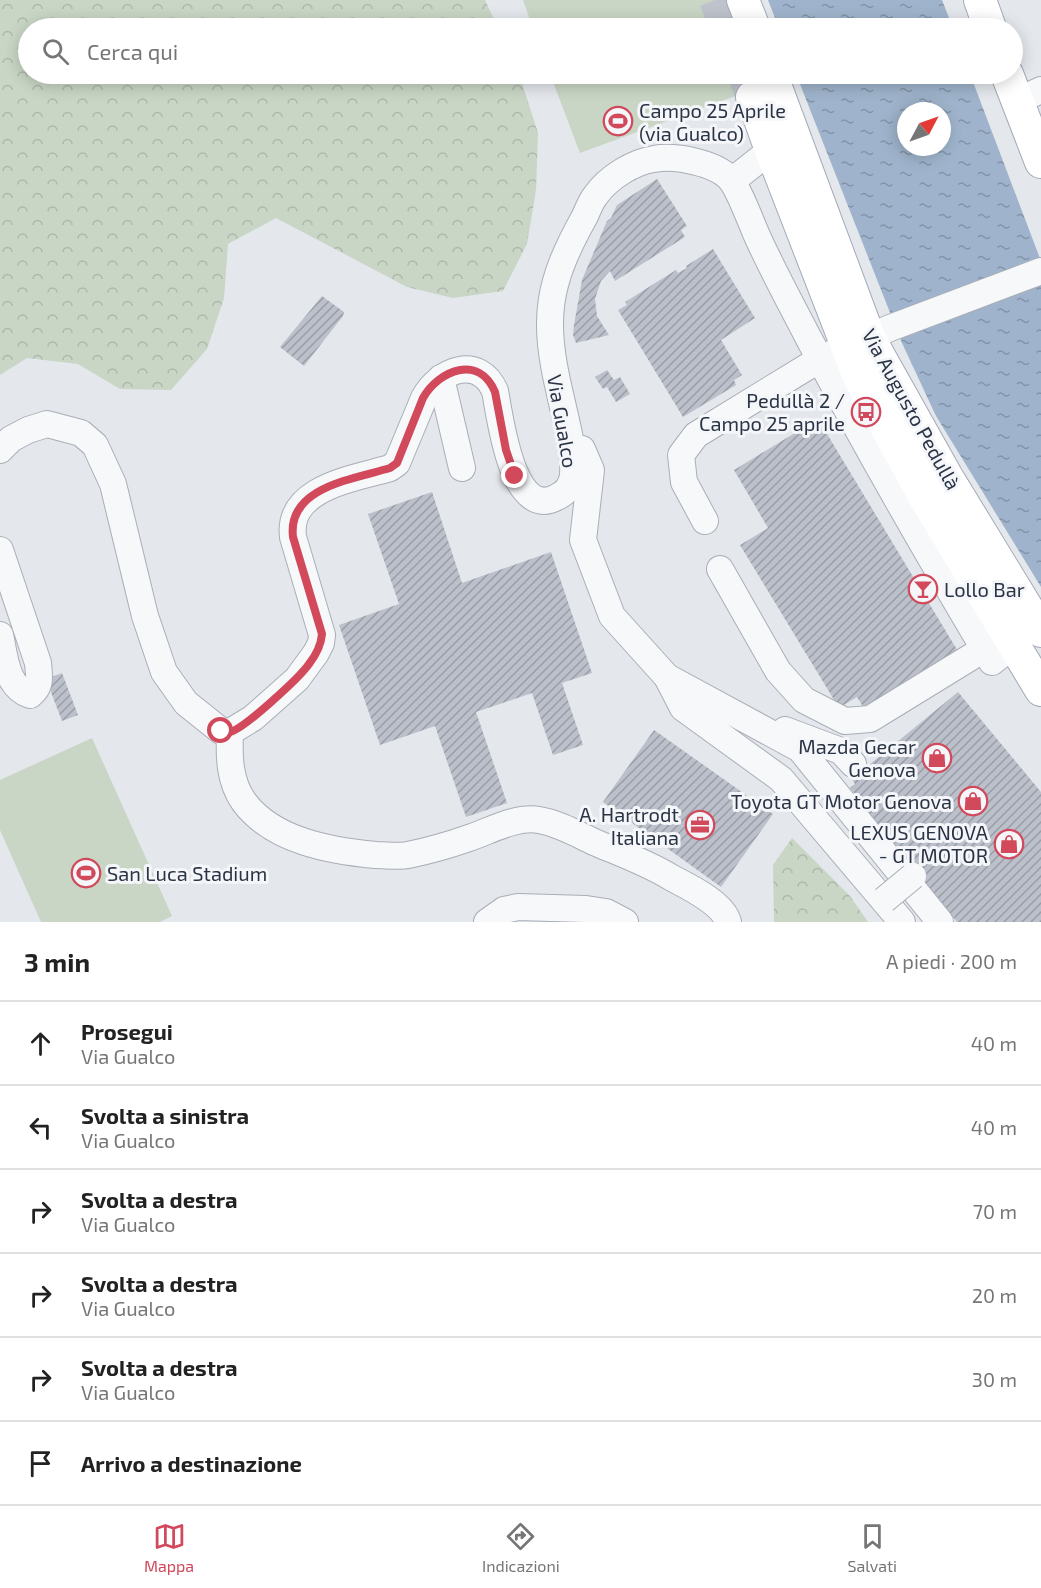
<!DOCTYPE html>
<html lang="it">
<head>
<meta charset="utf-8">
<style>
	body { margin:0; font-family:"Exo 2",sans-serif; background:#f6f6f6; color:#222 }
	.compass { position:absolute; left:897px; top:102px; width:54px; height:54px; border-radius:50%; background:#fff; box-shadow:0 3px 15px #0003; rotate:49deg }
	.stop { position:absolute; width:18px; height:18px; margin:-14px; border:4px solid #d1495b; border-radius:50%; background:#fff }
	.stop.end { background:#d1495b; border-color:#fff; box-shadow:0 2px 6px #0008 }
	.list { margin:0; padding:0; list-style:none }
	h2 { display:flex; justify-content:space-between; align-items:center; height:78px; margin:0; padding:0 24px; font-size:26px }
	h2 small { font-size:20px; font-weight:400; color:#767676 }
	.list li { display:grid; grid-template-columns:39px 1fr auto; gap:18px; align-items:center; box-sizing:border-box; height:84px; padding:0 24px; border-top:2px solid #e0e0e0 }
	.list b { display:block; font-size:22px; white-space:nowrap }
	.list p { margin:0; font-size:20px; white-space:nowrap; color:#767676 }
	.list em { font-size:20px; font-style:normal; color:#767676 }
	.icon { flex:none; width:33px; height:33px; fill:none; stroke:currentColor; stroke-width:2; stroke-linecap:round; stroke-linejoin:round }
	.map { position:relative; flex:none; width:1041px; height:922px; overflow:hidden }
	.search { position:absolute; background:#fff; box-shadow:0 3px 15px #0003; left:18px; right:18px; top:18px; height:66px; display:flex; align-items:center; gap:15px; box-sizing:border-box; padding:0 21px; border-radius:33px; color:#767676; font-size:22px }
	.sheet { height:582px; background:#fff }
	nav { display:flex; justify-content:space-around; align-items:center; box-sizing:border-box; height:84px; border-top:2px solid #e0e0e0; background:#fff; font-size:16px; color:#767676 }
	nav a { display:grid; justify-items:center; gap:3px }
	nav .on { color:#d1495b }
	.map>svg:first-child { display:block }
</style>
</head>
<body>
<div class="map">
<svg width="1041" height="922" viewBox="0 0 1041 922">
	<defs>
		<pattern id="forest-crowns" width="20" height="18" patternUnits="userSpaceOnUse" patternTransform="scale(1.5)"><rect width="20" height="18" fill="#c9d6c5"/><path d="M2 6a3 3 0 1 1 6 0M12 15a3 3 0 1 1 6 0" fill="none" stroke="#adb8ab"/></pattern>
		<pattern id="water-ripples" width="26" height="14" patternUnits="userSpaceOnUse" patternTransform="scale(1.5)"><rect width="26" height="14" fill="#9fb4cc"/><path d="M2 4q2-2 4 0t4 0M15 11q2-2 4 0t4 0" fill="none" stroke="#8293a7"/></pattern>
		<pattern id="building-hatch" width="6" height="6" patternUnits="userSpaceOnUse" patternTransform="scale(1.5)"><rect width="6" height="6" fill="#bbc0ca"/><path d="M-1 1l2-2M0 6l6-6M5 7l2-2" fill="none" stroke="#989da6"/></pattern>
	</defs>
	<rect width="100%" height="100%" fill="#e4e7ec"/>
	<g fill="url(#forest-crowns)">
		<path d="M0,0H485L498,28H28V74H519L538,133L536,190L527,244L503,291L453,298L407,287L276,218L228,244L224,298L207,349L171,390L120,389L78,364L27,358L0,375Z"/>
		<path d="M792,838L850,896L868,922H774L773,865Z"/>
	</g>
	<g fill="#c9d6c5">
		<path d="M523,0H724L735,28H533Z"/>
		<path d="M550,74H752L757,88L580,153Z"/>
		<path d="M92,738L172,916L160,922H41L0,830V780Z"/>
	</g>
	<g fill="url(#water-ripples)" fill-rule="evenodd">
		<path d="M768,0H942L953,28H779Z"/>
		<path d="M796,74H970L1041,261V587L936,416L902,343ZM906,111H942V147H906Z"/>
	</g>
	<g fill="url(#building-hatch)">
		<path d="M657,179L687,226L681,230L685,237L615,281L610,271L601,281L595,299L597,316L609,335L576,343L573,335L574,325L582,280L607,221L611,218L617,205Z"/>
		<path d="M713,249L755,318L721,340L742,375L734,380L736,385L683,417L618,310L627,305L625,302L676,270L678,273L687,268L686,266Z"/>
		<path d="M322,296L344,312L343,316L304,366L280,347Z"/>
		<path d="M607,370L614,380L620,377L630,394L616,402L607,387L603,389L595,377Z"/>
		<path d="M818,419L959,653L865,710L857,697L839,708L740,545L768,528L734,470Z"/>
		<path d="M432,492L462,583L551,552L592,673L562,683L583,745L553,755L532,693L476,712L507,803L466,817L435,726L380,745L339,625L399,604L368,514Z"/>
		<path d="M62,673L78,715L62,721L46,679Z"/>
		<path d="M958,692L1041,792V922H957L859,804L861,802L850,788L855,784L852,779Z"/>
		<path d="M654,730L773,814L721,887L603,802Z"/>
	</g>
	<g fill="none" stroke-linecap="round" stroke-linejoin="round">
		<g stroke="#bfc3cb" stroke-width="32" stroke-dasharray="32 16" stroke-linecap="butt">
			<path d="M715,0L726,28"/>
			<path d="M743,74L752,97"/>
		</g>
		<g stroke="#a9aeb7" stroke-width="28">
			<g id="minor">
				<path d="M1017,101L1041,90"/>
				<path d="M732,181L771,150"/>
				<path d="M441,378L462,468"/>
				<path d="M582,449L591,470L583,540L612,616L667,677L683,708L781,779L902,922"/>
				<path d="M0,450L11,439L28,430L47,424L81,433L95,445L113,484L145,616L164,672L186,703L221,731L230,732L253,718L297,679L316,653L321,643L322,635L293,537C287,487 354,479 390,468L397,463L424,398C439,370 479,354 495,391C500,416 512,522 557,497C566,493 572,485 573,475C575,452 565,417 560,394C542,318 547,284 585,216C588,209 591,201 596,195C608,178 633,162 654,159C675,155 717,163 731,180C740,191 751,223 758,238C773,271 791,304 808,337C866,447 928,555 992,662L1014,645"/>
				<path d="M705,521L684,482L681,455L696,435L820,359L890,328L1041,271"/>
				<path d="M0,550L38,663C39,676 42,686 30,695C6,687 5,657 0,635"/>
				<path d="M720,569L778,671L804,700L845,721L870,719L984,649"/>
				<path d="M667,677L800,749L940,922"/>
				<path d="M785,730L841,751L853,764"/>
				<path d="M230,732C229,756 229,781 244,802C273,841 331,851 376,855C386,855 398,857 408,855C428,851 449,845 469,838C490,831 516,816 539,820C558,823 577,834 594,842C620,853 648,863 672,878C689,887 723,903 728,922"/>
				<path d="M487,922L504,910L518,907L586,909L606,912L625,922"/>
			</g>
		</g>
		<g stroke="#a3abb8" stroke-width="34">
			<g id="major">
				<path d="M743,0L754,28"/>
				<path d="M980,0L990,28"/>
				<path d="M771,74L869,337L878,354L947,477L1041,631"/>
				<path d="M1007,74L1041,162"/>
				<path d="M752,97L771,150L859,377L924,496L1041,690"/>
			</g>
		</g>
		<use href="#minor" stroke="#f7f8fa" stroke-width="26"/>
		<use href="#major" stroke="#fff" stroke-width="32"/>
		<g stroke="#a9aeb7" stroke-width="28" stroke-linecap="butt">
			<path id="minor-bridge" d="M884,900L913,876"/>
		</g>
		<use href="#minor-bridge" stroke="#f7f8fa" stroke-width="26"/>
	</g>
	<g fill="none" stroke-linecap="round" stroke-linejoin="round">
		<path stroke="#d1495b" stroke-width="8" d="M221,731C222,731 229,732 230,732C244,729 300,677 309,664C316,655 321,646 322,634L293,537C287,487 354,479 390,468L397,463L423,398C439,370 479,354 495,392L506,450L515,476"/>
	</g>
	<defs>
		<g id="stadium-ring" transform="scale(1.5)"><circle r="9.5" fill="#f4f6f9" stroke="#d1495b" stroke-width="1.5"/><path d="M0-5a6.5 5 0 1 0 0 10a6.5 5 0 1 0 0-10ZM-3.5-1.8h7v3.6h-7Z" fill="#d1495b"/></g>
		<g id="bus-ring" transform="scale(1.5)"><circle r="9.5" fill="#f4f6f9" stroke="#d1495b" stroke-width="1.5"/><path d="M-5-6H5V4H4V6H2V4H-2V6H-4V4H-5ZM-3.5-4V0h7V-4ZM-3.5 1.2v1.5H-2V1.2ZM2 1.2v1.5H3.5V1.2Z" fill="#d1495b"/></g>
		<g id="bar-ring" transform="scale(1.5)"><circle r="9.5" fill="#f4f6f9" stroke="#d1495b" stroke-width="1.5"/><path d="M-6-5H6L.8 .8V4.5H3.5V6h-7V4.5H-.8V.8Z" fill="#d1495b"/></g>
		<g id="shop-ring" transform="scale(1.5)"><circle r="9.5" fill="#f4f6f9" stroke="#d1495b" stroke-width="1.5"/><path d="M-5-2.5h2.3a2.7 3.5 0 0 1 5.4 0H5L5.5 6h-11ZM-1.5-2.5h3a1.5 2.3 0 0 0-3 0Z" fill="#d1495b"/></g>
		<g id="office-ring" transform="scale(1.5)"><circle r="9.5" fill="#f4f6f9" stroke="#d1495b" stroke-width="1.5"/><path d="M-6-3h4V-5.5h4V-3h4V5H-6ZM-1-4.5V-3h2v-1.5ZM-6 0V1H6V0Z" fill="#d1495b"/></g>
	</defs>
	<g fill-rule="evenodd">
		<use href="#stadium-ring" x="618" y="121"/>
		<use href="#bus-ring" x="866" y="412"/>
		<use href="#bar-ring" x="923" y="589"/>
		<use href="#shop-ring" x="937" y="758"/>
		<use href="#shop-ring" x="973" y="801"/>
		<use href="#office-ring" x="700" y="825"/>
		<use href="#shop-ring" x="1009" y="844"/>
		<use href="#stadium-ring" x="86" y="873"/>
	</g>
	<g text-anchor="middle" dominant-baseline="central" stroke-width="6" stroke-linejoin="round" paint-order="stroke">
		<g font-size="20" fill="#2b3445" stroke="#f4f6f9" text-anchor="end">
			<text x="639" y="110" text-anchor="start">Campo 25 Aprile<tspan x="639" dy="23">(via Gualco)</tspan></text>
			<text x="845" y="400">Pedullà 2 /<tspan x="845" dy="23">Campo 25 aprile</tspan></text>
			<text x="944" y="589" text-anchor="start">Lollo Bar</text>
			<text x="916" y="746">Mazda Gecar<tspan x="916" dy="23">Genova</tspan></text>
			<text x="952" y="801">Toyota GT Motor Genova</text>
			<text x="679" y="814">A. Hartrodt<tspan x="679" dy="23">Italiana</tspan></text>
			<text x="988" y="832">LEXUS GENOVA<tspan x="988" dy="23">- GT MOTOR</tspan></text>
			<text x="107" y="873" text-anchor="start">San Luca Stadium</text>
		</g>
		<g font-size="20" fill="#2b3445" stroke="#f4f6f9">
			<text transform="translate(912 409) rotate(61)">Via Augusto Pedullà</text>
			<text transform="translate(563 421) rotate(80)">Via Gualco</text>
		</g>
	</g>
</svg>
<svg class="compass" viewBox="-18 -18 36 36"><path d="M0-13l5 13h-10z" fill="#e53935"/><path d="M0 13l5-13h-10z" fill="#767676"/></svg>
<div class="stop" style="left:221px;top:731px"></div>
<div class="stop end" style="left:515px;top:476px"></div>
<div class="search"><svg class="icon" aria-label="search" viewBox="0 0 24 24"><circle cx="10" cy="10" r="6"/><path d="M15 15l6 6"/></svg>Cerca qui</div>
</div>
<section class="sheet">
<h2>3 min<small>A piedi · 200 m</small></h2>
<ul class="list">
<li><svg class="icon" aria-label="ahead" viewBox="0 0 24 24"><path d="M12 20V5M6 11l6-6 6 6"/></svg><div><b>Prosegui</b><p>Via Gualco</p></div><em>40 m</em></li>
<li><svg class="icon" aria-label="left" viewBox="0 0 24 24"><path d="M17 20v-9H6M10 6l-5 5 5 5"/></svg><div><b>Svolta a sinistra</b><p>Via Gualco</p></div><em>40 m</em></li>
<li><svg class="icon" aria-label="right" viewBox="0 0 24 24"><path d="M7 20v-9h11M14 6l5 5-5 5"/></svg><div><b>Svolta a destra</b><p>Via Gualco</p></div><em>70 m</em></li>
<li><svg class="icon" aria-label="right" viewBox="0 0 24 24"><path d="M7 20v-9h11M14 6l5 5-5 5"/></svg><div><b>Svolta a destra</b><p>Via Gualco</p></div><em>20 m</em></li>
<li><svg class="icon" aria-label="right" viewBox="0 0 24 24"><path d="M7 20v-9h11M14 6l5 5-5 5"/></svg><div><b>Svolta a destra</b><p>Via Gualco</p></div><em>30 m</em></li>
<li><svg class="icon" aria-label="arrive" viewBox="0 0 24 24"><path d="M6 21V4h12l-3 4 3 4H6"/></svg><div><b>Arrivo a destinazione</b></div></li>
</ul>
</section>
<nav>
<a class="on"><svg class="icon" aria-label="map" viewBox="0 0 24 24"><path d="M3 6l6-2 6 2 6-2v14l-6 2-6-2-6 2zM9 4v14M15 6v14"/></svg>Mappa</a>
<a><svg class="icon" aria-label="directions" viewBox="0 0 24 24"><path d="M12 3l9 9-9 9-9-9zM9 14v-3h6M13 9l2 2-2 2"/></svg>Indicazioni</a>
<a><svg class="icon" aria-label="saved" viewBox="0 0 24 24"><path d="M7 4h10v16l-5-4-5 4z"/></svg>Salvati</a>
</nav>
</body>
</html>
